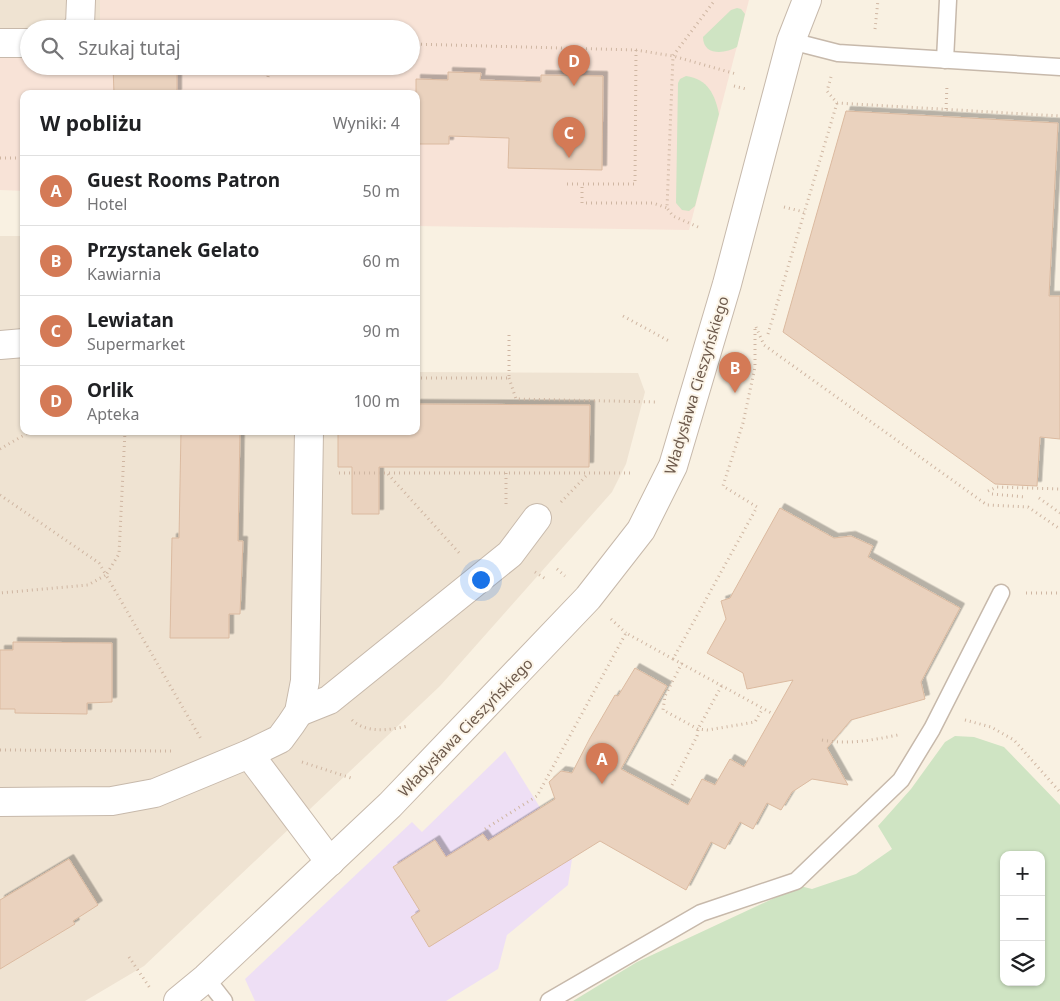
<!DOCTYPE html>
<html lang="pl">
<head>
<meta charset="utf-8">
<style>
	body { margin:0; font-family:"Noto Sans",sans-serif; background:#f2f2f2; color:#202124 }
	.controls { position:absolute; right:15px; bottom:15px; display:grid; overflow:hidden; border-radius:10px; box-shadow:0 1px 4px #0004 }
	.controls button { width:45px; height:45px; display:grid; place-items:center; padding:0; border:0; border-bottom:1px solid #e0e0e0; background:#fff; color:#202124; font:25px sans-serif }
	.you { position:absolute; left:480px; top:579px; width:18px; height:18px; margin:-12px; border:4px solid #fff; border-radius:50%; background:#1a73e8; box-shadow:0 0 0 8px #1a73e833 }
	.badge { display:grid; place-items:center; width:32px; height:32px; border-radius:50%; background:#d47a56; color:#fff; font-size:16px; font-weight:700 }
	.pin { position:absolute; translate:-50% -41px; filter:drop-shadow(0 1px 2px #0008) }
	.pin::after { content:''; position:absolute; top:26px; width:18px; height:15px; background:inherit; clip-path:polygon(0 0,100% 0,50% 100%) }
	.list { margin:0; padding:0; list-style:none }
	h2 { display:flex; justify-content:space-between; align-items:center; height:65px; margin:0; padding:0 20px; font-size:21px }
	h2 small { font-size:16px; font-weight:400; color:#757577 }
	.list li { display:grid; grid-template-columns:32px 1fr auto; gap:15px; align-items:center; box-sizing:border-box; height:70px; padding:0 20px; border-top:1px solid #e0e0e0 }
	.list b { display:block; font-size:19px; white-space:nowrap }
	.list p { margin:0; font-size:16px; white-space:nowrap; color:#757577 }
	.list em { font-size:16px; font-style:normal; color:#757577 }
	.icon { flex:none; width:28px; height:28px; fill:none; stroke:currentColor; stroke-width:2; stroke-linecap:round; stroke-linejoin:round }
	.map { position:relative; flex:none; width:1060px; height:1001px; overflow:hidden }
	.search { position:absolute; background:#fff; box-shadow:0 1px 4px #0004; left:20px; top:20px; width:400px; height:55px; display:flex; align-items:center; gap:12px; box-sizing:border-box; padding:0 18px; border-radius:28px; color:#757577; font-size:19px }
	.panel { position:absolute; background:#fff; box-shadow:0 1px 4px #0004; left:20px; top:90px; width:400px; height:345px; border-radius:10px }
	.map>svg:first-child { display:block }
</style>
</head>
<body>
<div class="map">
<svg width="1060" height="1001" viewBox="0 0 1060 1001">
	<defs>
		<filter id="shadow"><feDropShadow dx="4.5" dy="-4.5" stdDeviation="0" flood-color="#0004"/></filter>
	</defs>
	<rect width="100%" height="100%" fill="#f9f1e2"/>
	<g fill="#efe3d2">
		<path d="M0,0H100V29H29V53H0Z"/>
		<path d="M0,236H24V431H416V372L638,373L645,392L626,464L612,492L440,686L144,966L85,1001H0Z"/>
	</g>
	<path fill="#f8e3d7" d="M100,0H749L689,230L416,226V94H24V191L0,190V53H29V66H411V29H100Z"/>
	<path fill="#eedff5" d="M505,751L572,859L568,885L507,935L498,969L446,1001H255L245,979L412,822L422,832Z"/>
	<g fill="#cfe4c3" fill-rule="evenodd">
		<path d="M737,8L741,9L745,14L737,47C725,54 703,56 703,37L731,10Z"/>
		<path d="M686,76C708,79 715,95 719,114L695,206L689,211L682,210L676,203L678,83L680,79Z"/>
		<path d="M955,736L974,737L1004,747L1060,805V1001H573L637,962L800,886L812,889L856,874L892,849L878,826L911,789L945,742ZM1004,855H1041V982H1004Z"/>
	</g>
	<g fill="#ead2be" stroke="#dbbaa0" filter="url(#shadow)">
		<path d="M113,66H177V94H114Z"/>
		<path d="M448,72L481,73L480,80L541,82V75L603,76L602,170L508,168L509,138L449,136V144H416V79L448,80Z"/>
		<path d="M846,111L1058,123L1049,296H1060V439L1040,437L1037,486L995,484L783,332Z"/>
		<path d="M416,404L590,405L589,467H379V514H352V467H338V431H416Z"/>
		<path d="M181,431H240L238,541H243L240,614H229V638H170L172,538H179Z"/>
		<path d="M780,508L834,538L851,536L873,546L868,557L960,608L921,682L925,699L851,720L827,748L848,785L812,779L792,792L781,810L767,803L753,829L740,822L725,849L711,842L686,890L600,841L429,947L411,917L420,911L393,867L435,840L446,857L483,834L488,841L555,799L549,782L561,771L572,773L590,738L615,695L618,696L635,668L667,686L621,769L688,805L702,779L715,785L730,759L744,767L793,680L747,689L743,673L707,653L726,619L721,601L730,598Z"/>
		<path d="M13,642L112,643V702L87,703V714L15,713V709H0V650H13Z"/>
		<path d="M69,859L98,905L73,921L75,924L0,969V900Z"/>
	</g>
	<g fill="none" stroke-linecap="round" stroke-linejoin="round">
		<g stroke="#c7b9ab" stroke-width="19">
			<g id="lane">
				<path d="M791,41L838,53L1060,67"/>
				<path d="M945,60L948,0"/>
				<path d="M206,978L224,1001"/>
				<path d="M549,1001L701,913L796,881L901,780L932,729L1001,593"/>
			</g>
		</g>
		<g stroke="#c7b9ab" stroke-width="30">
			<g id="street">
				<path d="M76,29L80,25L81,0"/>
				<path d="M0,43H29"/>
				<path d="M0,345L24,343"/>
				<path d="M299,712L329,700L510,554L537,518"/>
				<path d="M249,754L330,862"/>
				<path d="M0,802L112,801L155,793L249,754L280,739L291,724L299,712L305,681L309,431"/>
				<path d="M178,1001L206,978L390,805L588,598L641,530L673,466L727,284L791,41L807,0"/>
			</g>
		</g>
		<g stroke="#cfb6a2" stroke-width="3" stroke-dasharray="1 4" stroke-linecap="butt">
			<path d="M875,29L878,0"/>
			<path d="M411,44L636,50L673,56L736,74"/>
			<path d="M636,50L635,184H582V203H653L667,208"/>
			<path d="M268,77L269,66"/>
			<path d="M831,77L827,91L837,103L1060,116"/>
			<path d="M734,86L746,89"/>
			<path d="M946,109L947,85"/>
			<path d="M0,158H24"/>
			<path d="M567,184H582"/>
			<path d="M784,207L804,212"/>
			<path d="M698,227L673,216L667,208L673,56L715,0"/>
			<path d="M623,316L669,341"/>
			<path d="M756,327L764,345L987,505L1028,507L1060,529"/>
			<path d="M768,334L837,103"/>
			<path d="M416,378H509V333"/>
			<path d="M509,378L516,399L656,402"/>
			<path d="M125,431L119,554L106,575L201,739"/>
			<path d="M0,449L31,431"/>
			<path d="M339,473H631"/>
			<path d="M506,473V505"/>
			<path d="M388,474L461,555"/>
			<path d="M988,491L997,487L1060,489"/>
			<path d="M992,494L1026,497"/>
			<path d="M0,495L99,563L106,575L88,585L0,593"/>
			<path d="M1039,498L1060,513"/>
			<path d="M561,502L588,474"/>
			<path d="M557,569L565,576"/>
			<path d="M535,572L547,580"/>
			<path d="M1026,593H1060"/>
			<path d="M611,619L626,633"/>
			<path d="M673,659L773,714"/>
			<path d="M682,663L665,696L663,710L698,729L708,730L755,722L763,708"/>
			<path d="M352,720C367,734 390,730 408,726"/>
			<path d="M965,720L991,727L1014,740L1060,792"/>
			<path d="M822,740C849,745 872,740 898,735"/>
			<path d="M0,750L172,751"/>
			<path d="M302,762L354,779"/>
			<path d="M672,785L697,736L698,729L722,685"/>
			<path d="M485,829L537,796L626,633L673,659L757,507L723,486L743,423L755,367V325"/>
			<path d="M129,957L150,988"/>
		</g>
		<use href="#lane" stroke="#fff" stroke-width="16"/>
		<use href="#street" stroke="#fff" stroke-width="28"/>
	</g>
	<g text-anchor="middle" dominant-baseline="central" stroke-width="4" stroke-linejoin="round" paint-order="stroke">
		<g font-size="15" fill="#6d5a4c" stroke="#fcf5e8">
			<text transform="translate(696 385) rotate(-73)">Władysława Cieszyńskiego</text>
			<text transform="translate(465 727) rotate(-46)">Władysława Cieszyńskiego</text>
		</g>
	</g>
</svg>
<div class="controls">
<button>+</button>
<button>−</button>
<button><svg class="icon" aria-label="layers" viewBox="0 0 24 24"><path d="M12 4l9 5-9 5-9-5zM3 14l9 5 9-5"/></svg></button>
</div>
<div class="you"></div>
<div class="pin badge" style="left:602px;top:784px">A</div>
<div class="pin badge" style="left:735px;top:393px">B</div>
<div class="pin badge" style="left:569px;top:158px">C</div>
<div class="pin badge" style="left:574px;top:86px">D</div>
<div class="search"><svg class="icon" aria-label="search" viewBox="0 0 24 24"><circle cx="10" cy="10" r="6"/><path d="M15 15l6 6"/></svg>Szukaj tutaj</div>
<section class="panel">
<h2>W pobliżu<small>Wyniki: 4</small></h2>
<ul class="list">
<li><span class="badge">A</span><div><b>Guest Rooms Patron</b><p>Hotel</p></div><em>50 m</em></li>
<li><span class="badge">B</span><div><b>Przystanek Gelato</b><p>Kawiarnia</p></div><em>60 m</em></li>
<li><span class="badge">C</span><div><b>Lewiatan</b><p>Supermarket</p></div><em>90 m</em></li>
<li><span class="badge">D</span><div><b>Orlik</b><p>Apteka</p></div><em>100 m</em></li>
</ul>
</section>
</div>
</body>
</html>
